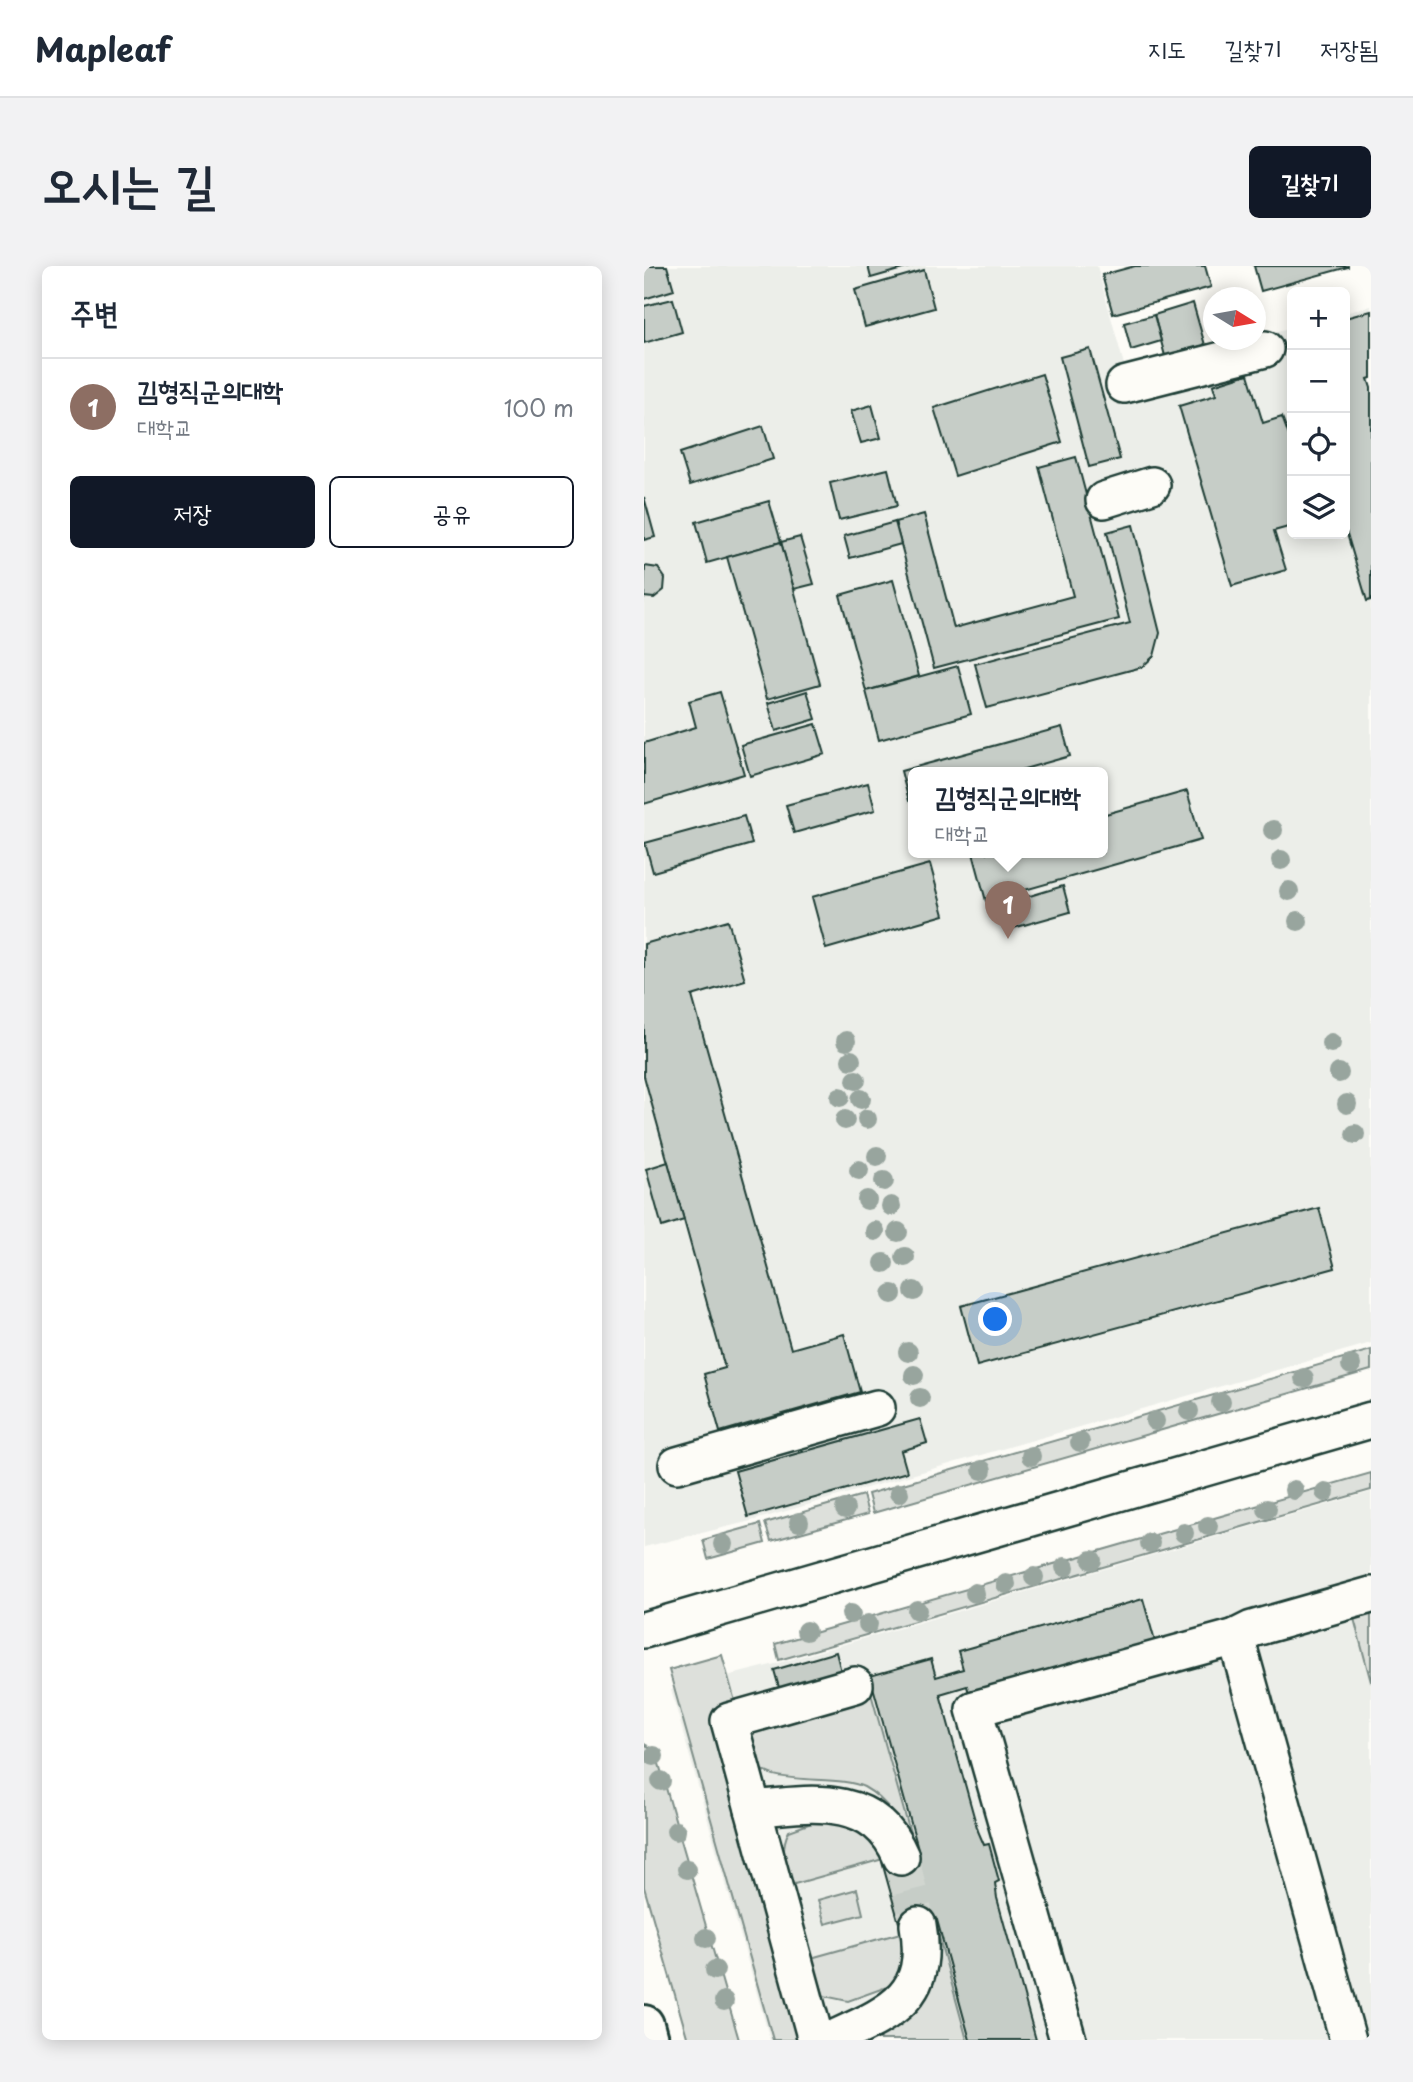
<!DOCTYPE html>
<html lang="ko">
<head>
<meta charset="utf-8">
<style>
	body { margin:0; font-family:"Playpen Sans","Poor Story",sans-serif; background:#f2f2f3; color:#1f2937 }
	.controls { position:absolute; right:21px; top:21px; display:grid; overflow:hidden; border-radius:10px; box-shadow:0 4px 18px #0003 }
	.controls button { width:63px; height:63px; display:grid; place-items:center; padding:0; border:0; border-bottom:2px solid #e0e1e3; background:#fff; color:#1f2937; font:35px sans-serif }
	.compass { position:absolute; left:559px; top:21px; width:63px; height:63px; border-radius:50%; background:#fff; box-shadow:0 4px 18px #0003; rotate:101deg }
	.you { position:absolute; left:352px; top:1054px; width:24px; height:24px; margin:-18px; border:5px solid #fff; border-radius:50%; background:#1a73e8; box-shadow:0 0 0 10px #1a73e833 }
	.badge { display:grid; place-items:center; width:46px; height:46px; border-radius:50%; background:#111827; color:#fff; font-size:23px; font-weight:700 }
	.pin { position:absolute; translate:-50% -58px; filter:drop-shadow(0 2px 4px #0008) }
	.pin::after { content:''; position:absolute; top:37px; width:24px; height:21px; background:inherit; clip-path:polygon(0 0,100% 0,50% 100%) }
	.popup { position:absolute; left:264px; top:501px; width:200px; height:91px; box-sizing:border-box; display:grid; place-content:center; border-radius:10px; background:#fff; filter:drop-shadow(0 2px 5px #0005); font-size:23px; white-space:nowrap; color:#747a83 }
	.popup b { font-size:26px; color:#1f2937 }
	.popup::after { content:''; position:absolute; left:50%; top:100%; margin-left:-14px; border:14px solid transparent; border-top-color:#fff }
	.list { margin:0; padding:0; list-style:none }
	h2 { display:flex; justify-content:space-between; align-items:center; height:91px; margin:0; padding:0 28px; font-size:30px }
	h2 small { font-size:23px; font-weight:400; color:#747a83 }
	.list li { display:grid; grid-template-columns:46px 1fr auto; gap:21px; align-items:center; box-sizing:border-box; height:98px; padding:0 28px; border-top:2px solid #e0e1e3 }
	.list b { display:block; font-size:26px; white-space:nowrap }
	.list p { margin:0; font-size:23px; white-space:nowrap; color:#747a83 }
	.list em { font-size:23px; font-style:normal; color:#747a83 }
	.actions { display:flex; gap:14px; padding:21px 28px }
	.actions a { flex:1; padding:16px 0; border:2px solid #111827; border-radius:10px; text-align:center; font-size:24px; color:#111827 }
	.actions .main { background:#111827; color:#fff }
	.icon { flex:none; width:38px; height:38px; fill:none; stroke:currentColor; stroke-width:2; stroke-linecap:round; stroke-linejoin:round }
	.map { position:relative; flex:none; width:727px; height:1774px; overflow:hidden; border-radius:10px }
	header { display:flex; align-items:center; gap:42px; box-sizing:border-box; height:98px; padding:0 35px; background:#fff; border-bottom:2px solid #e0e1e3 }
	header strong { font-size:33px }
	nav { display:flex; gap:38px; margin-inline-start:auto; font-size:24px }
	.intro { display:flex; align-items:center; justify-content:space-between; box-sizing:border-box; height:168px; padding:0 42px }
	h1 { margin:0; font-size:49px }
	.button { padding:18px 32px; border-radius:10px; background:#111827; color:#fff; font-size:24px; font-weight:700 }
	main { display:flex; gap:42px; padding:0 42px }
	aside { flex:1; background:#fff; border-radius:10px; box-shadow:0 4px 18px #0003 }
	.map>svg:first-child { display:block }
</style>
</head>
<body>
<header>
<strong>Mapleaf</strong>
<nav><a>지도</a><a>길찾기</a><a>저장됨</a></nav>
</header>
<div class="intro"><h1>오시는 길</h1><a class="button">길찾기</a></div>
<main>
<aside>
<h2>주변<small></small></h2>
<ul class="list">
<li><span class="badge" style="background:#8d6e63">1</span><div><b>김형직군의대학</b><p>대학교</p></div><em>100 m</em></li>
</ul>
<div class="actions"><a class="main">저장</a><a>공유</a></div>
</aside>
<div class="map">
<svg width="727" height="1774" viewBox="0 0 727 1774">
	<rect width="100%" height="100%" fill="#fdfcf7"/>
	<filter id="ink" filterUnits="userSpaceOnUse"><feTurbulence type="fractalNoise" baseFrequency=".0143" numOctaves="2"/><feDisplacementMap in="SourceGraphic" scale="14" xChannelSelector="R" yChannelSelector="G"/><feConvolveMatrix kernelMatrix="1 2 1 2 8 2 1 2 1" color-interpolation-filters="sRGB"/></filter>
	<g filter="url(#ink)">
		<g fill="#eceee9" fill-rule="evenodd">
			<path d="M0,0H453L482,106L648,61V268H701V47L727,40V1077L107,1255L0,1281ZM270,507H458V587H270Z"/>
			<path d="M727,1226V1774H126L27,1424L131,1398Z"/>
		</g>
		<g fill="#dde0db" stroke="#7e8e88" stroke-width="2">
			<path d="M727,1084V1104L229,1247L224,1228Z"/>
			<path d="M727,1207V1224L135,1394L131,1378Z"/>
			<path d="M219,1229L224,1248L127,1275L121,1257Z"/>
			<path d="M116,1258L121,1277L64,1293L59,1274Z"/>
			<path d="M727,1340V1416L708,1345Z"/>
			<path d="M78,1389L94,1446L164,1774H129L25,1404Z"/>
			<path d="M226,1424L271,1584C259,1560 244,1534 220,1521C195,1508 124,1521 111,1497C105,1487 104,1471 101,1460Z"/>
			<path d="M0,1478L11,1484L95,1774H44L0,1621Z"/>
			<path d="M187,1550H198L246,1591L147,1619C142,1599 135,1584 145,1565Z"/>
			<path d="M213,1623L219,1648L181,1658L174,1634Z"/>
			<path d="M267,1664L269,1674L251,1718L204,1735L180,1730L167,1692Z"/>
			<path d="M293,1664L323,1774H229C252,1756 296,1719 295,1686C295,1680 291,1671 289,1665Z"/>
		</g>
		<g fill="#c6cdc7" stroke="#1f3d34" stroke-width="2">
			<path d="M0,0H23L30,24L0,33Z"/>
			<path d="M224,0H269L227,12Z"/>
			<path d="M491,0H561L567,21L469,48L458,9Z"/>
			<path d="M610,0H704V1L617,25Z"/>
			<path d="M280,4L290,42L221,61L211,24Z"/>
			<path d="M29,33L38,66L0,77V40Z"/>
			<path d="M549,37L561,79L521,90L510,49Z"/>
			<path d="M727,45V112L724,113L727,122V334L723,335L701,261V52Z"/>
			<path d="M510,49L517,75L487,84L480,57Z"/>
			<path d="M446,83L476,193L445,201L416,91Z"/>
			<path d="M398,108L418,176L311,210L290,142Z"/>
			<path d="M604,108L619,157L638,151L648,178V260L630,265L642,304L588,320L535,140L572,129L569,119Z"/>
			<path d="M228,139L237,172L217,177L207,145Z"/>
			<path d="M119,160L129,193L46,219L36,187Z"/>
			<path d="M432,191L475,353L290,402L251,256L280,248L310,362L429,330L395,201Z"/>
			<path d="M244,203L253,240L195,254L186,217Z"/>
			<path d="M0,231L11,271L0,274Z"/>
			<path d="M125,235L137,276L63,297L52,256Z"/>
			<path d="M251,256L257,278L206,292L200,270Z"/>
			<path d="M489,259L516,367L510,390L498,401L343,442L331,398L486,357L463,266Z"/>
			<path d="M156,271L170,318L150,323L137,276Z"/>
			<path d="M137,276L176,418L123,433L83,291Z"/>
			<path d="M1,300L14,302L21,312L20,324L10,332L0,331Z"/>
			<path d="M249,314L275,410L222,425L196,329Z"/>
			<path d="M314,400L327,448L235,474L222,425Z"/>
			<path d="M163,425L172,453L132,465L124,437Z"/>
			<path d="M76,426L100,508L0,538V477L52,461L45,435Z"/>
			<path d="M172,458L181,488L106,510L97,479Z"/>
			<path d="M418,461L426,490L366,507H270V533L265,535L257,505Z"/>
			<path d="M224,517L231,544L150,567L142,539Z"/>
			<path d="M543,525L557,574L342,635L329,587H458V549Z"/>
			<path d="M100,550L108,578L9,606L1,577Z"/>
			<path d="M286,598L300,649L182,683L168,631Z"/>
			<path d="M419,620L426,646L366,663L359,638Z"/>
			<path d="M84,654L101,714L48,730L147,1083L200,1068L216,1126L76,1166L60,1108L81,1102L0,810V678Z"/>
			<path d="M24,896L40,954L18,961L2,903Z"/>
			<path d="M675,942L691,1002L333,1100L317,1040Z"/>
			<path d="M276,1153L283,1177L257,1185L263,1206L104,1251L91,1205Z"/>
			<path d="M499,1333L512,1379L326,1431L323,1420L296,1428L334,1565L340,1579L345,1578L355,1615L351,1617L353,1632L392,1774H326L293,1654L257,1664L238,1596L275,1586L226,1410L287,1393L292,1411L319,1403L314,1385Z"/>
			<path d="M192,1386L200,1417L138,1432L130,1404Z"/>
		</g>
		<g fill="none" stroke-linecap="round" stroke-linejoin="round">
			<path stroke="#d1d6d0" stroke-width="35" stroke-dasharray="35 18" stroke-linecap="butt" d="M257,1591L274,1659"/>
			<g stroke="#1f3d34" stroke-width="40">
				<g id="minor">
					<path d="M480,119L621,83"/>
					<path d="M460,234L508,219"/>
					<path d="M33,1199L233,1142"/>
					<path d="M0,1364L727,1154"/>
					<path d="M592,1371L608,1363L727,1329"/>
					<path d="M109,1543C167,1537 230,1526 257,1591"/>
					<path d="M172,1774L85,1455L211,1419"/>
					<path d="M186,1774C245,1747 287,1733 274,1659"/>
					<path d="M424,1774L330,1443L592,1371L704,1774"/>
				</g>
			</g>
			<g stroke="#1f3d34" stroke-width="44">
				<path id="major" d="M0,1759L4,1774"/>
			</g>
			<use href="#minor" stroke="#fdfcf7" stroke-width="35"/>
			<use href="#major" stroke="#fdfcf7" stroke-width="38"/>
		</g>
		<g fill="#98a59e">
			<circle cx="629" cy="564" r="10"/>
			<circle cx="637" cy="594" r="10"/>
			<circle cx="645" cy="625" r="10"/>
			<circle cx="654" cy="655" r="10"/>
			<circle cx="202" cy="775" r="10"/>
			<circle cx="687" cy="777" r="10"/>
			<circle cx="207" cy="794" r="10"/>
			<circle cx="695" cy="807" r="10"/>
			<circle cx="212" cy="814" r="10"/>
			<circle cx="196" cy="831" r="10"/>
			<circle cx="217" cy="833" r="10"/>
			<circle cx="703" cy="838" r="10"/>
			<circle cx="223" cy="853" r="10"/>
			<circle cx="201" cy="854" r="10"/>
			<circle cx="711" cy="868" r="10"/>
			<circle cx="233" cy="890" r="10"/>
			<circle cx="215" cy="904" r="10"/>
			<circle cx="240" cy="915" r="10"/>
			<circle cx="223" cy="934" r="10"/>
			<circle cx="247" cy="940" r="10"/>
			<circle cx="231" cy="965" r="10"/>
			<circle cx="254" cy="966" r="10"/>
			<circle cx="261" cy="991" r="10"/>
			<circle cx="240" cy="997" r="10"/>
			<circle cx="270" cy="1025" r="10"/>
			<circle cx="248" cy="1028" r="10"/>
			<circle cx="264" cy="1086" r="10"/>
			<circle cx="707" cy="1099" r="10"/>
			<circle cx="270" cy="1109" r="10"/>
			<circle cx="660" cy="1112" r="10"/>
			<circle cx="276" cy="1132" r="10"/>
			<circle cx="577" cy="1136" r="10"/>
			<circle cx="545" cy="1145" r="10"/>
			<circle cx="511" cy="1155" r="10"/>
			<circle cx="436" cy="1176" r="10"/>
			<circle cx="387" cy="1190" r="10"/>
			<circle cx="338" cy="1204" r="10"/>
			<circle cx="650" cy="1224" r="10"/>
			<circle cx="681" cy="1226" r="10"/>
			<circle cx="255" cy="1227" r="10"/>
			<circle cx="201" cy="1243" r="10"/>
			<circle cx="623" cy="1243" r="10"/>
			<circle cx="155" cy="1256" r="10"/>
			<circle cx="564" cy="1260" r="10"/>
			<circle cx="540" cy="1267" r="10"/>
			<circle cx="506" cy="1277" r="10"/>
			<circle cx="79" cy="1278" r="10"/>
			<circle cx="448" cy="1294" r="10"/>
			<circle cx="421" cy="1301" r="10"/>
			<circle cx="390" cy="1311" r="10"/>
			<circle cx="362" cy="1318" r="10"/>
			<circle cx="331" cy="1327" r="10"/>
			<circle cx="273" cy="1344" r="10"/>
			<circle cx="207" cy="1348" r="10"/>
			<circle cx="224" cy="1358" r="10"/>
			<circle cx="162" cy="1365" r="10"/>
			<circle cx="10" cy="1490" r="10"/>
			<circle cx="17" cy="1515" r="10"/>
			<circle cx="32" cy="1565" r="10"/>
			<circle cx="43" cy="1603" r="10"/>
			<circle cx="62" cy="1672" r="10"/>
			<circle cx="71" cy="1704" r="10"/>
			<circle cx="80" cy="1735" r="10"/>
		</g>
	</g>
</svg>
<div class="controls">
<button>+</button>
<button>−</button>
<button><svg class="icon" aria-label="locate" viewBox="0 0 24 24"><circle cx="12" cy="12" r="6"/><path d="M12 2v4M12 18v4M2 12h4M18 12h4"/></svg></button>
<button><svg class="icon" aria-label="layers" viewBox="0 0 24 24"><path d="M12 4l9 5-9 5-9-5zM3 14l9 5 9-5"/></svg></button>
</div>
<svg class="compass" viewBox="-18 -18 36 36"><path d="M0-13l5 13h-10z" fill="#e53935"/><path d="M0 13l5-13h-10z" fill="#747a83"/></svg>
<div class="you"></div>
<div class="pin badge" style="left:364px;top:673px;background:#8d6e63">1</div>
<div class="popup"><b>김형직군의대학</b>대학교</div>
</div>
</main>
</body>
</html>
